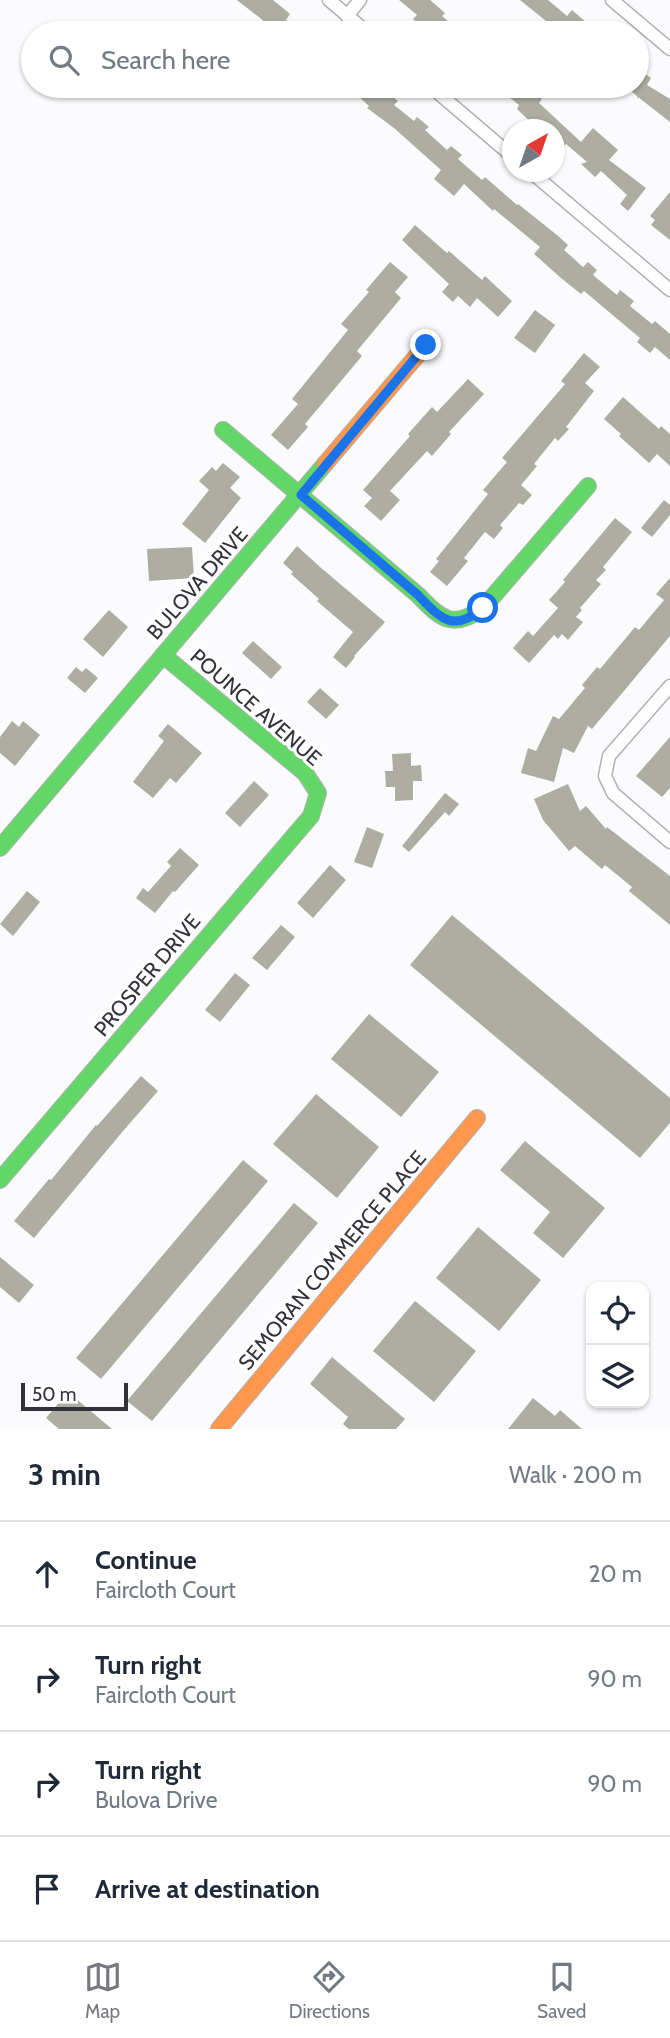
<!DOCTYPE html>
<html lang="en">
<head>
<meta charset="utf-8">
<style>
	body { margin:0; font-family:Cabin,sans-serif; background:#f2f2f3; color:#1f2937 }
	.controls { position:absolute; right:21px; bottom:21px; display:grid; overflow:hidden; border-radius:14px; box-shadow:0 2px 5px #0004 }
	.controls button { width:63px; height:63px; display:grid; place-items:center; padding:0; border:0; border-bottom:2px solid #e0e1e3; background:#fff; color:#1f2937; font:35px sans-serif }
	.compass { position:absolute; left:502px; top:119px; width:63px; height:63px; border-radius:50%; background:#fff; box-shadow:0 2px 5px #0004; rotate:40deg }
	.scale { position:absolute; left:21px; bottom:18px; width:107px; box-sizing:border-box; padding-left:7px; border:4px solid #33323b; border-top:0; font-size:19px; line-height:24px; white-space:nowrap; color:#33323b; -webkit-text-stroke:5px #fff; paint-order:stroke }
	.stop { position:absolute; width:21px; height:21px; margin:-16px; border:5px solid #1a73e8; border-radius:50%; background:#fff }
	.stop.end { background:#1a73e8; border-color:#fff; box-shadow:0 2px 7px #0008 }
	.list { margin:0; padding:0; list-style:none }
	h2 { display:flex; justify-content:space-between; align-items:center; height:91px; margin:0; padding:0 28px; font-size:30px }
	h2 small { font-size:23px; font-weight:400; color:#747a83 }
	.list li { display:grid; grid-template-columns:46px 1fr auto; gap:21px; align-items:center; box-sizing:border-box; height:105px; padding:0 28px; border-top:2px solid #e0e1e3 }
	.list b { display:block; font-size:26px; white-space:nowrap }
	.list p { margin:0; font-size:23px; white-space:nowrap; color:#747a83 }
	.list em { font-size:23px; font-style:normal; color:#747a83 }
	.icon { flex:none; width:38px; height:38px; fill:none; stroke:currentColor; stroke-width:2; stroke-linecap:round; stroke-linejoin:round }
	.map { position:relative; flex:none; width:670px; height:1429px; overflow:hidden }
	.search { position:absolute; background:#fff; box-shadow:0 2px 5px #0004; left:21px; right:21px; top:21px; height:77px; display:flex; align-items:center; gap:18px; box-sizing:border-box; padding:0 24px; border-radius:38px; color:#747a83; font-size:26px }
	.sheet { height:511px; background:#fff }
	nav { display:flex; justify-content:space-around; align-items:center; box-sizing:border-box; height:98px; border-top:2px solid #e0e1e3; background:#fff; font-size:19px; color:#747a83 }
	nav a { display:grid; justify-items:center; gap:4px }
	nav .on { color:#79787f }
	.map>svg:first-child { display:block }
</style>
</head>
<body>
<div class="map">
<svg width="670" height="1429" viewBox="0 0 670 1429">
	<rect width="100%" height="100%" fill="#fbfbfe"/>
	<g fill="#aeada1">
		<path d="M237,0H273L290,14L286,20L302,33H256L265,22Z"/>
		<path d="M399,0H430L445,13L442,16L462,33H430L413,19L417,15Z"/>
		<path d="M520,0H548L567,16L572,10L588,24L583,33H561Z"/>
		<path d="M637,68L651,78L647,85L670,99V122L638,97L637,99V96L625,86H637Z"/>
		<path d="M347,86H380L398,101L394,105L414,121L417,117L429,127L425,130L447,150L451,146L462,155L458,159L482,180L485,177L517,205L518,204L557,235L568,245L564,250L583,267L588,262L597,270L593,275L617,295L620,290L634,301L630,306L652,324L655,321L670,334V360L655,347L650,353L637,342L640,338L584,291L581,294L561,278L534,254L540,247L494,209L493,211L464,184L454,196L434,179L441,170L394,128L367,108L369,106Z"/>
		<path d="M495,86H526L542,99L539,103L581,142L593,128L618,150L609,160L646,188L628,211L620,204L627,195L601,171L595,177L581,164L587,162L566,144L562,148L555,142V130H539L517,109L519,105Z"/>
		<path d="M670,192V240L651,225L655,220L650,216Z"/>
		<path d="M415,225L447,253L449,251L482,280L485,276L512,301L498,317L477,298L470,307L458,296L453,302L442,292L449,284L402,240Z"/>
		<path d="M390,262L408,277L395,292L401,298L357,351L362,356L305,424L308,427L288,450L271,435L298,404L292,399L348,330L341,324L369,292L366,290Z"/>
		<path d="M535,310L555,325L535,353L514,338Z"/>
		<path d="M584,353L600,367L585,383L594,391L566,427L569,429L558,441L555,438L534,464L537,466L521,485L532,495L523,505L519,503L500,525L503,528L494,539L485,532L464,558L468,561L447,586L430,572L439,561L436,559L488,494L483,490L507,462L502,458L565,384L561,381Z"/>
		<path d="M468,379L484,394L449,432L451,434L432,456L427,451L390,491L400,500L381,521L364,506L372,498L363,490L410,436L408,434L432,407L437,412Z"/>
		<path d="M623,397L659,429L661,426L670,434V466L657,454L649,463L619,436L621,434L604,419Z"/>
		<path d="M223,463L240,477L230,488L241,498L205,543L182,524L209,490L199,481L212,467L216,471Z"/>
		<path d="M664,500L670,505V515L652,537L641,528Z"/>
		<path d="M615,518L632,532L603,567L606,570L596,580L601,584L580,608L582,610L576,617L583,622L568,640L562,634L558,639L554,635L529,663L513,648L528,631L533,636L558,608L549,600L565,582L563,580Z"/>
		<path d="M297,546L320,567L385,622L354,656L355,657L346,668L333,657L353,632L317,601L319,599L291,574L293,572L283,563Z"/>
		<path d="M192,547L194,578L149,581L147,549Z"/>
		<path d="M670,578V636L592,729L588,726L574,753L563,748L554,782L521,773L528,748L536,751L553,716L559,719L585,688L582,685L597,667L600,669L635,627L639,630L664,600L656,594Z"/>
		<path d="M109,610L128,627L103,657L83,639Z"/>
		<path d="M253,641L282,667L271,679L242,653Z"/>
		<path d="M76,667L82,672L86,668L98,678L85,693L67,678Z"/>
		<path d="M320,688L339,705L326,719L307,702Z"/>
		<path d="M12,721L19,727L23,721L40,735L15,766L0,753V737Z"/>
		<path d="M168,724L202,753L176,783L170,778L153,798L133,782L164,741L158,736Z"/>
		<path d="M670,737V788L662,797L636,776Z"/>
		<path d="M411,753V766L421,765L422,781H413V800L395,801V787H386L385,771H393L392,754Z"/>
		<path d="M254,781L269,795L240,827L225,813Z"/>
		<path d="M568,784L580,811L586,806L606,829L607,827L670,876V925L629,891L632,887L605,865L602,869L575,846L569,851L543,820L534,799Z"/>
		<path d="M445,793L459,804L449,816L445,812L409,852L402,846Z"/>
		<path d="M367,827L384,834L372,868L354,862Z"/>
		<path d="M180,848L199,865L175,892L173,891L155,913L136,898L143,888L148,892L171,866L167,862Z"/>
		<path d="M330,865L346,880L313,918L297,903Z"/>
		<path d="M27,891L40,902L13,936L0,924Z"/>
		<path d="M452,915L670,1098V1123L640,1158L410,965Z"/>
		<path d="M281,925L295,937L267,970L252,958Z"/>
		<path d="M235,973L250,985L220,1022L205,1010Z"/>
		<path d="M369,1014L439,1072L401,1117L331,1059Z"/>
		<path d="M141,1076L158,1091L123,1131L34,1238L14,1221L49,1179L51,1180L96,1125L97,1126Z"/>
		<path d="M316,1094L379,1147L337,1198L273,1144Z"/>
		<path d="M525,1141L605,1208L563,1258L533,1233L550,1212L500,1170Z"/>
		<path d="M243,1160L268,1181L101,1379L76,1358Z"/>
		<path d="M294,1203L318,1223L152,1421L127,1401Z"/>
		<path d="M478,1227L541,1280L499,1331L436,1278Z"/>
		<path d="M0,1257L34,1285L19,1303L0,1287Z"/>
		<path d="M415,1301L476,1351L434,1402L373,1351Z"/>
		<path d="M332,1357L405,1419L396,1429H349L343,1424L348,1417L310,1384Z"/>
		<path d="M68,1392L112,1429H59L46,1418Z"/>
		<path d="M533,1398L555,1416L560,1410L582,1429H508Z"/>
	</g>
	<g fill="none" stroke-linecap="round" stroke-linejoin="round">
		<g stroke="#b1b1b6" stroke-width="15">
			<g id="street">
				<path d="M329,0L368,33"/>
				<path d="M612,0L670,49"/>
				<path d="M347,16L360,0"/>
				<path d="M430,86L512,156"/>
				<path d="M531,172L670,290"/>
				<path d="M670,686L609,756L605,776L613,793L670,842"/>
			</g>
		</g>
		<g stroke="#b1b1b6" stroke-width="18">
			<g id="fast">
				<path d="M223,430L418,595C441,619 453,630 483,608L588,486"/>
				<path d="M0,848L325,464"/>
				<path d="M0,1180L311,816L318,793L305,773L163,655"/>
			</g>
		</g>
		<g stroke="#b1b1b6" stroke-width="18">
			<g id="slow">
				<path d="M325,464L426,345"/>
				<path d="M219,1429L477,1118"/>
			</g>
		</g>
		<use href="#street" stroke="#fefeff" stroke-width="12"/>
		<use href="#fast" stroke="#63d668" stroke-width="16"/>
		<use href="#slow" stroke="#ff974d" stroke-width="16"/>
	</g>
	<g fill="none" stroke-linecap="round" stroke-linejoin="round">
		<path stroke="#1a73e8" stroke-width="9" d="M426,345L301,495L418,595C441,619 453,633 483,608"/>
	</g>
	<g text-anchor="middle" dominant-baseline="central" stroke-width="6" stroke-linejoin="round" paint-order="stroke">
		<g font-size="21" fill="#33323b" stroke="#fff">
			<text transform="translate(197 583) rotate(-49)">BULOVA DRIVE</text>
			<text transform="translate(256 707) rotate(41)">POUNCE AVENUE</text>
			<text transform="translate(147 975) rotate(-50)">PROSPER DRIVE</text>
			<text transform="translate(332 1260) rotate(-50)">SEMORAN COMMERCE PLACE</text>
		</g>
	</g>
</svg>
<div class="controls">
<button><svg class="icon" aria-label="locate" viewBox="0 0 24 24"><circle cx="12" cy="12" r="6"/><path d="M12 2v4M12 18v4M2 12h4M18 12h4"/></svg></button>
<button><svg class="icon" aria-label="layers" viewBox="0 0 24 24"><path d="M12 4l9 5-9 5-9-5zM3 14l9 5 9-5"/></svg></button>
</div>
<svg class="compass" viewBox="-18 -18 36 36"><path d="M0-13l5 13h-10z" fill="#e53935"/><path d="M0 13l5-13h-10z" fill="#747a83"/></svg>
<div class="scale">50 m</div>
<div class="stop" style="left:483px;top:608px"></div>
<div class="stop end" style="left:426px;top:345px"></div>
<div class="search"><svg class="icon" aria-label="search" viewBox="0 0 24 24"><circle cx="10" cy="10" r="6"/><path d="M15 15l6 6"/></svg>Search here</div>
</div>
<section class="sheet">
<h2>3 min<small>Walk · 200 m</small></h2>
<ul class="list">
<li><svg class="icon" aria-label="ahead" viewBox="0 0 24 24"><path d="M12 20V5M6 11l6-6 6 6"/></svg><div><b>Continue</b><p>Faircloth Court</p></div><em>20 m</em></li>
<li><svg class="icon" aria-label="right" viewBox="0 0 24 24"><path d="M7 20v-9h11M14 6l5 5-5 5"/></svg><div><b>Turn right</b><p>Faircloth Court</p></div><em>90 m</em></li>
<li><svg class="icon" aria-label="right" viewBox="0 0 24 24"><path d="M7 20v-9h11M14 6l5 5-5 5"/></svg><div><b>Turn right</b><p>Bulova Drive</p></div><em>90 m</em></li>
<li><svg class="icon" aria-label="arrive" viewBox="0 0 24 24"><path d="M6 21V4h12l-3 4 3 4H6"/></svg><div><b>Arrive at destination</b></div></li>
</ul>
</section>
<nav>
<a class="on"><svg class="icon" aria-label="map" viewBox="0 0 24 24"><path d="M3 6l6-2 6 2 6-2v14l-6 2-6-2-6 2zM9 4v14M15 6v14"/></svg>Map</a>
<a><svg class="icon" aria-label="directions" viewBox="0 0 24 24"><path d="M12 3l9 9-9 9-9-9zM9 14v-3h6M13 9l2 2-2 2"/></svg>Directions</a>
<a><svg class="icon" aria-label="saved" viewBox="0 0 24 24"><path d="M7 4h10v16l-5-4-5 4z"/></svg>Saved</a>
</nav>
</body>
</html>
